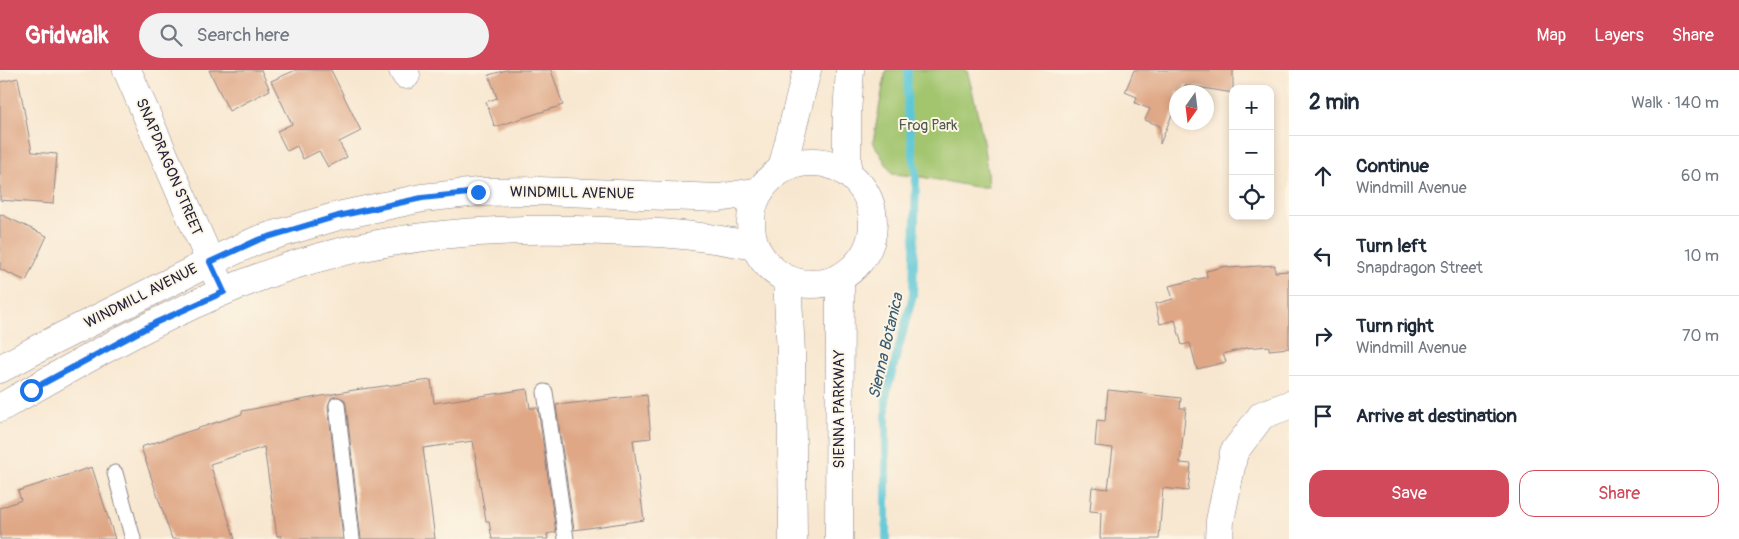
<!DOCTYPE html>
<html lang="en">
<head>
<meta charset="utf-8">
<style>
	body { margin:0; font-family:Pangolin,sans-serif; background:#f2f2f3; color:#1f2937 }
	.controls { position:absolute; right:15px; top:15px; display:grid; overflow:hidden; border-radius:10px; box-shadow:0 2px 8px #0003 }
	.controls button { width:45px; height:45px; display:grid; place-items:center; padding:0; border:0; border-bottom:1px solid #e0e1e3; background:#fff; color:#1f2937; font:25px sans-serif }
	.compass { position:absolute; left:1169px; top:15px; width:45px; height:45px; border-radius:50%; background:#fff; box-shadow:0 2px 8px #0003; rotate:194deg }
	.stop { position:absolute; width:15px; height:15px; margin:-11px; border:4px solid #1a73e8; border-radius:50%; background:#fff }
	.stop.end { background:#1a73e8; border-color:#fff; box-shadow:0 1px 5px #0008 }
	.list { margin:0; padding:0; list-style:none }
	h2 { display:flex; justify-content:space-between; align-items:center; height:65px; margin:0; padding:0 20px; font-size:21px }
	h2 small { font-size:16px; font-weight:400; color:#747a83 }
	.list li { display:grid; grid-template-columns:32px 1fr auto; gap:15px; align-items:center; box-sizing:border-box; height:80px; padding:0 20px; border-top:1px solid #e0e1e3 }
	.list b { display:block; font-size:19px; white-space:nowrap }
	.list p { margin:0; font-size:16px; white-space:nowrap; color:#747a83 }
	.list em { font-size:16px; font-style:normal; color:#747a83 }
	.actions { display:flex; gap:10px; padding:15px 20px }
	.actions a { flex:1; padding:11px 0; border:1px solid #d1495b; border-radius:15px; text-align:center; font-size:18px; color:#d1495b }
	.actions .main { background:#d1495b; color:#fff }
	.icon { flex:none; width:28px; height:28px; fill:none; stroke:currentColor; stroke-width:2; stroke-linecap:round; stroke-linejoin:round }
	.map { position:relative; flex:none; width:1289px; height:469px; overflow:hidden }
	header { display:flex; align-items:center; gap:30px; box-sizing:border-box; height:70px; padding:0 25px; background:#d1495b; color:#fff }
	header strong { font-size:24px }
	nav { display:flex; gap:28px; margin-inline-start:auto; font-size:18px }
	.search { width:350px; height:45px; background:#f2f2f3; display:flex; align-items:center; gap:12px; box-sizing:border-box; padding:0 18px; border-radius:28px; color:#747a83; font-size:19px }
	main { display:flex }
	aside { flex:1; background:#fff }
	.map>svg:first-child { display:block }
</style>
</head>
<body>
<header>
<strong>Gridwalk</strong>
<div class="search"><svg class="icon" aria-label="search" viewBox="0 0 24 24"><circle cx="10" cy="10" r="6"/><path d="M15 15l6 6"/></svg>Search here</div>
<nav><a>Map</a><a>Layers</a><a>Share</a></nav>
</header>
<main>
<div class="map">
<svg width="1289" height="469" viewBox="0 0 1289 469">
	<rect width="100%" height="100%" fill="#fcf5e5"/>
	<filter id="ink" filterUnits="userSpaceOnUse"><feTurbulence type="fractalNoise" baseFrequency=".02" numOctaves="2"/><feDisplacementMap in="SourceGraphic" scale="10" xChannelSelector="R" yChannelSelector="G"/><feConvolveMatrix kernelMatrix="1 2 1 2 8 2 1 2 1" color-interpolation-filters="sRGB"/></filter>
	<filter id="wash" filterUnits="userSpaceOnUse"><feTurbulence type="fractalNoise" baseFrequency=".0096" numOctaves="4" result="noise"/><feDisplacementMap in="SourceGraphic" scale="20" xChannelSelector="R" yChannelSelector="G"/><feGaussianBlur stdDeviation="1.12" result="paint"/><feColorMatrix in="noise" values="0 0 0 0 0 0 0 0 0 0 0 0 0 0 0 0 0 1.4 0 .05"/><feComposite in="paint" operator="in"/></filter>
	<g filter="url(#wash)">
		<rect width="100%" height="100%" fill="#f8e7d0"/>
		<path fill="#a2c56e" stroke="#627454" d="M886,0H967C977,39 986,76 988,117H976L916,106L892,104L873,72Z"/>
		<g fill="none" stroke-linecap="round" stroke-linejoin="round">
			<path stroke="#5dc7d7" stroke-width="8" d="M886,469V325L913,225L916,106L907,40L908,0"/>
		</g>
		<g id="blocks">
			<g fill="#dfa786">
				<path d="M209,0H261L270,20L229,41Z"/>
				<path d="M296,0H331L361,61L339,72L347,87L328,97L319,81L303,89L297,76L287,81L277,61L292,54L271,11Z"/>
				<path d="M506,0H551L563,35L495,57L486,32L497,28L489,5Z"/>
				<path d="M1134,0H1233V23L1185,15L1182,22H1176V35L1160,74V56L1145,50L1150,39L1135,33L1137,27L1125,22Z"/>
				<path d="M18,8L32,82L57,84L53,134L0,130V12Z"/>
				<path d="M0,144L47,166L26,211L0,199Z"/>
				<path d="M1275,195V202L1289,201V278L1269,280V276L1246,278L1223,284L1226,292L1197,299L1190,273L1182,275L1175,250L1160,254L1155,234L1173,229L1169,216L1207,207L1206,201L1227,196L1228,198Z"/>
				<path d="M431,310L434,333L527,319L530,338H538L556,462L547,464L548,469H492L489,451H486L473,371L423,378L435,469H361L346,334L344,329L336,326L331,328L328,336L343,469H281V466H277L264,377L210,394L235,469H172L141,377L242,344V341L354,320Z"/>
				<path d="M1108,320L1181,328L1180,338H1186L1180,393L1191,394L1188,421L1163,418L1159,469H1100L1101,442L1090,441L1092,417L1108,419L1113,378L1095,376L1097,350L1105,351Z"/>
				<path d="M647,325L651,368L633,370L644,450L574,460L556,335Z"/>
				<path d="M92,397L115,469H0V438L21,430L18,421Z"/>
			</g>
		</g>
	</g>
	<g filter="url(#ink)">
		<use href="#blocks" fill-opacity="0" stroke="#8d8486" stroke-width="1"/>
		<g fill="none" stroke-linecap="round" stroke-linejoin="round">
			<g stroke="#8d8486" stroke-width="17">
				<g id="lane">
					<path d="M545,322L566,469"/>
					<path d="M337,335L352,469"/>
					<path d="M115,403L133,469"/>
				</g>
			</g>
			<g stroke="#8d8486" stroke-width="29">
				<g id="street">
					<path d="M403,0L406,5"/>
					<path d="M1219,469L1220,451L1234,382L1262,345L1289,335"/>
				</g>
			</g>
			<g stroke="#8d8486" stroke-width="29">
				<g id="secondary">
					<path d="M127,0L217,207"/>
					<circle cx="812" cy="153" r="61"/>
					<path d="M782,99L807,0"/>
					<path d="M847,103V44L850,0"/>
					<path d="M787,209L791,283L793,469"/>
					<path d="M0,299L39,278L210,192L258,170L338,146L422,128L478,122L539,121L719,128L760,121"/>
					<path d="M0,338C82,291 164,244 252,210C364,165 486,156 605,161C627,162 650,162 672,164C700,166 728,171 755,176"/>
					<path d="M839,469L840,209"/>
				</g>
			</g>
			<use href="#lane" stroke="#fff" stroke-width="15"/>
			<use href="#street" stroke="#fff" stroke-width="28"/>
			<use href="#secondary" stroke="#fff" stroke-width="28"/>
		</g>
	</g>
	<g fill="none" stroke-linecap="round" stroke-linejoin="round" filter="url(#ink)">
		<path stroke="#1a73e8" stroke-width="6" d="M31,320L157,252L224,222L210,192L258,170L338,146L422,128L478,122"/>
	</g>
	<g text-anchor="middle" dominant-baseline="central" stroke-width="4" stroke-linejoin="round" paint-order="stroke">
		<g font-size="15" fill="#4f5b4d" stroke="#fcf5e5">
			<text x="928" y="55">Frog Park</text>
		</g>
		<g font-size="15" fill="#22223b" stroke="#fcf5e5">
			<text transform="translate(169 97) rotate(67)">SNAPDRAGON STREET</text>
			<text transform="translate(572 123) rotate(1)">WINDMILL AVENUE</text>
			<text transform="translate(141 226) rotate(-27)">WINDMILL AVENUE</text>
			<text transform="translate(839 339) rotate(-90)">SIENNA PARKWAY</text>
		</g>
		<g font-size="16" font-style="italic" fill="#375c72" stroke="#fcf5e5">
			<text transform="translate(886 276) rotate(-77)">Sienna Botanica</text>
		</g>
	</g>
</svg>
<div class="controls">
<button>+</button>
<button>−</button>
<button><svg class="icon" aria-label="locate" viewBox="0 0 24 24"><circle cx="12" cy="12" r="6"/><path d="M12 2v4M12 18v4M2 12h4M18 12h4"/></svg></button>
</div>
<svg class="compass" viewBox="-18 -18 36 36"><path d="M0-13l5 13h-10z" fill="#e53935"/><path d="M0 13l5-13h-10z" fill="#747a83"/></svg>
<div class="stop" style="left:31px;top:320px"></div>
<div class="stop end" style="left:478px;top:122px"></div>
</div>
<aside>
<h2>2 min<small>Walk · 140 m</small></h2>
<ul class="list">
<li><svg class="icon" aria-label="ahead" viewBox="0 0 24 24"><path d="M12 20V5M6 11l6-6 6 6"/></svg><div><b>Continue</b><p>Windmill Avenue</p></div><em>60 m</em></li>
<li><svg class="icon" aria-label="left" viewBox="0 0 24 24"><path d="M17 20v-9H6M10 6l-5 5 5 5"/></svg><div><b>Turn left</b><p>Snapdragon Street</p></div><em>10 m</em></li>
<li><svg class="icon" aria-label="right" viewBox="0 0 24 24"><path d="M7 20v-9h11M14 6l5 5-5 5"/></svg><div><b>Turn right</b><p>Windmill Avenue</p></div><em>70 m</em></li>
<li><svg class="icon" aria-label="arrive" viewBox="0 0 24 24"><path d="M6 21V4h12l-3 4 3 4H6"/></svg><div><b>Arrive at destination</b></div></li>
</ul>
<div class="actions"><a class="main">Save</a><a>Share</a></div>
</aside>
</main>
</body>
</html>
